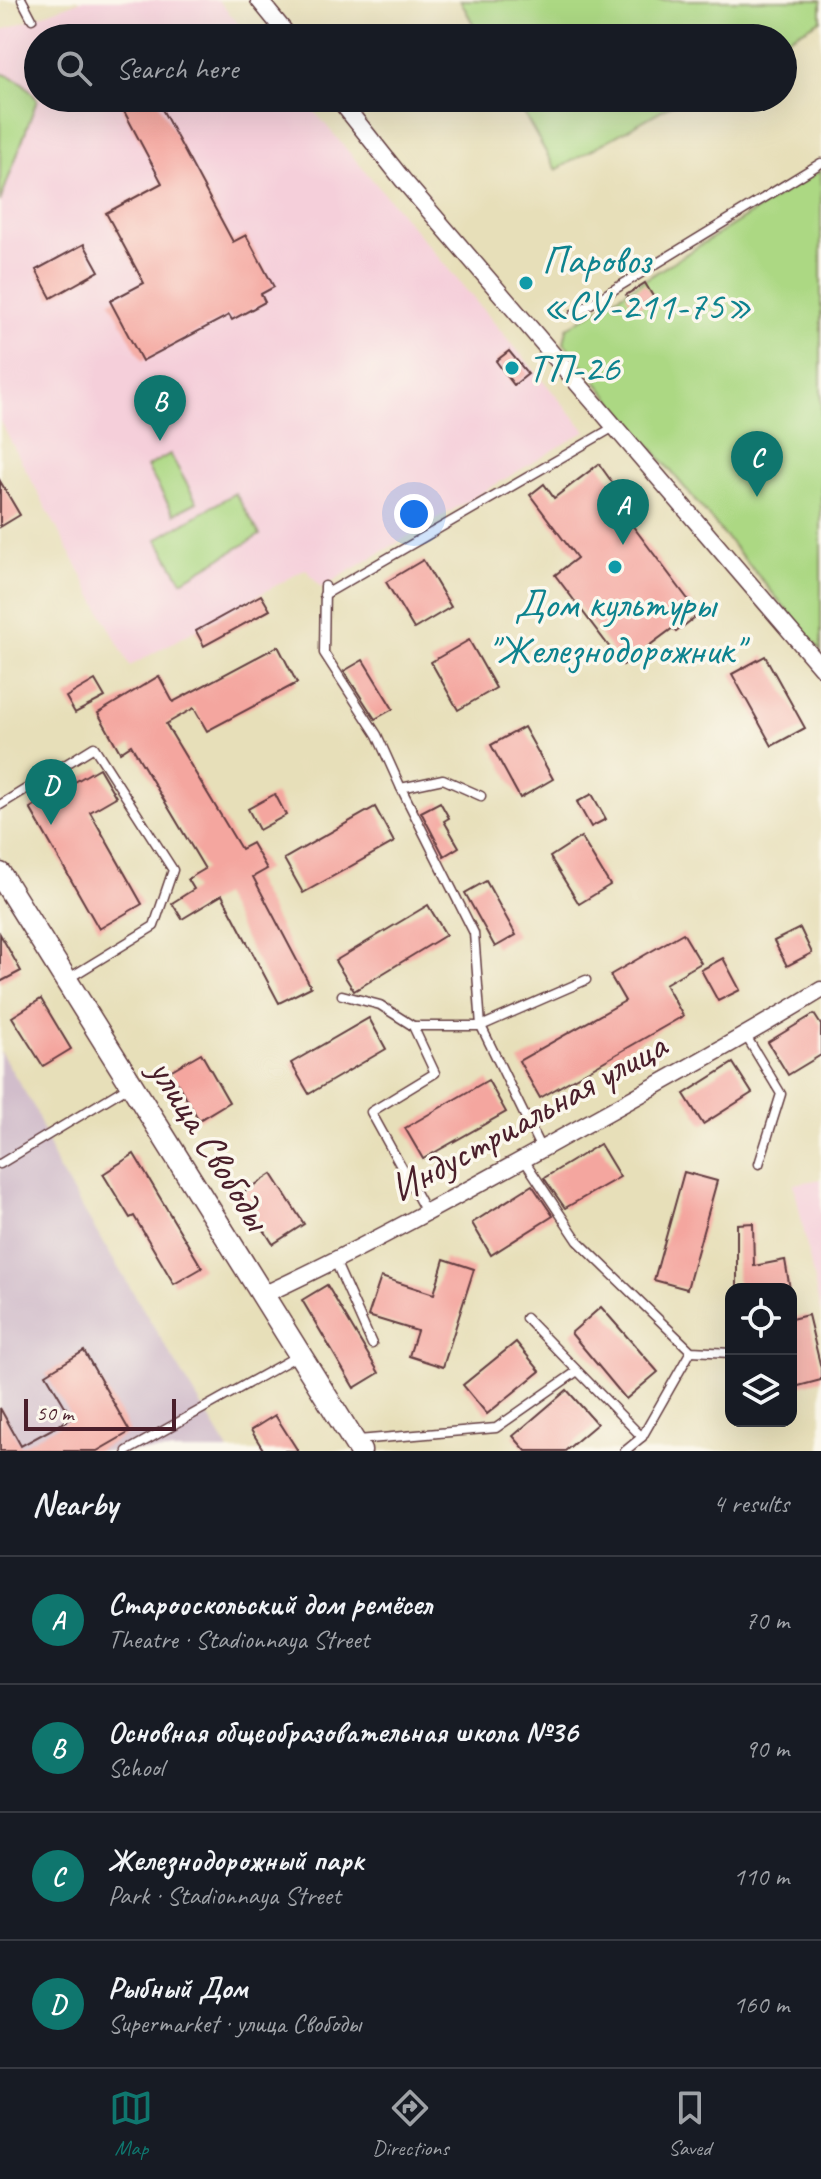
<!DOCTYPE html>
<html lang="en">
<head>
<meta charset="utf-8">
<style>
	body { margin:0; font-family:Caveat,sans-serif; background:#242831; color:#f1f3f6 }
	.controls { position:absolute; right:24px; bottom:24px; display:grid; overflow:hidden; border-radius:16px; box-shadow:0 8px 32px #0002 }
	.controls button { width:72px; height:72px; display:grid; place-items:center; padding:0; border:0; border-bottom:2px solid #363941; background:#171b24; color:#f1f3f6; font:40px sans-serif }
	.scale { position:absolute; left:24px; bottom:20px; width:152px; box-sizing:border-box; padding-left:8px; border:4px solid #4a1f2b; border-top:0; font-size:22px; line-height:28px; white-space:nowrap; color:#4a1f2b; -webkit-text-stroke:6px #fbf7ec; paint-order:stroke }
	.you { position:absolute; left:414px; top:514px; width:28px; height:28px; margin:-20px; border:6px solid #fff; border-radius:50%; background:#1a73e8; box-shadow:0 0 0 12px #1a73e833 }
	.badge { display:grid; place-items:center; width:52px; height:52px; border-radius:50%; background:#0f766e; color:#fff; font-size:26px; font-weight:700 }
	.pin { position:absolute; translate:-50% -66px; filter:drop-shadow(0 2px 4px #0008) }
	.pin::after { content:''; position:absolute; top:42px; width:28px; height:24px; background:inherit; clip-path:polygon(0 0,100% 0,50% 100%) }
	.list { margin:0; padding:0; list-style:none }
	h2 { display:flex; justify-content:space-between; align-items:center; height:104px; margin:0; padding:0 32px; font-size:34px }
	h2 small { font-size:26px; font-weight:400; color:#9ea1a6 }
	.list li { display:grid; grid-template-columns:52px 1fr auto; gap:24px; align-items:center; box-sizing:border-box; height:128px; padding:0 32px; border-top:2px solid #363941 }
	.list b { display:block; font-size:30px; white-space:nowrap }
	.list p { margin:0; font-size:26px; white-space:nowrap; color:#9ea1a6 }
	.list em { font-size:26px; font-style:normal; color:#9ea1a6 }
	.icon { flex:none; width:44px; height:44px; fill:none; stroke:currentColor; stroke-width:2; stroke-linecap:round; stroke-linejoin:round }
	.map { position:relative; flex:none; width:821px; height:1451px; overflow:hidden }
	.search { position:absolute; background:#171b24; box-shadow:0 8px 32px #0002; left:24px; right:24px; top:24px; height:88px; display:flex; align-items:center; gap:20px; box-sizing:border-box; padding:0 28px; border-radius:44px; color:#9ea1a6; font-size:30px }
	.sheet { height:616px; background:#171b24 }
	nav { display:flex; justify-content:space-around; align-items:center; box-sizing:border-box; height:112px; border-top:2px solid #363941; background:#171b24; font-size:22px; color:#9ea1a6 }
	nav a { display:grid; justify-items:center; gap:4px }
	nav .on { color:#0f766e }
	.map>svg:first-child { display:block }
</style>
</head>
<body>
<div class="map">
<svg width="821" height="1451" viewBox="0 0 821 1451">
	<rect width="100%" height="100%" fill="#fbf7ec"/>
	<filter id="ink" filterUnits="userSpaceOnUse"><feTurbulence type="fractalNoise" baseFrequency=".0125" numOctaves="2"/><feDisplacementMap in="SourceGraphic" scale="16" xChannelSelector="R" yChannelSelector="G"/><feConvolveMatrix kernelMatrix="1 2 1 2 8 2 1 2 1" color-interpolation-filters="sRGB"/></filter>
	<filter id="wash" filterUnits="userSpaceOnUse"><feTurbulence type="fractalNoise" baseFrequency=".006" numOctaves="4" result="noise"/><feDisplacementMap in="SourceGraphic" scale="32" xChannelSelector="R" yChannelSelector="G"/><feGaussianBlur stdDeviation="1.8" result="paint"/><feColorMatrix in="noise" values="0 0 0 0 0 0 0 0 0 0 0 0 0 0 0 0 0 1.4 0 .05"/><feComposite in="paint" operator="in"/></filter>
	<g filter="url(#wash)">
		<rect width="100%" height="100%" fill="#e7dfb9"/>
		<g fill="#f5cfda">
			<path d="M81,0H218L251,38H38V98H303L586,431L321,588L306,569L130,666L0,421V31Z"/>
			<path d="M821,1179V1315L794,1184Z"/>
		</g>
		<path fill="#d1bdcb" d="M0,1051L35,1109L56,1165L229,1451H0Z"/>
		<g fill="#acd883" stroke="#7b7c57" stroke-width="2">
			<path d="M460,0H821V20L783,41V38H481Z"/>
			<path d="M0,73C18,78 27,84 37,100L0,202Z"/>
			<path d="M515,98H683L556,170Z"/>
			<path d="M821,170V651L564,343L567,328Z"/>
			<path d="M170,454L197,502L174,514L147,467Z"/>
			<path d="M235,493L260,535L182,581L157,539Z"/>
		</g>
		<g id="blocks">
			<g fill="#f4a69f">
				<path d="M117,98H156L233,242L246,235L274,287L261,294L265,302L232,320L229,315L142,361L110,301L144,283L106,213L162,183Z"/>
				<path d="M84,244L99,271L51,298L36,270Z"/>
				<path d="M645,283L654,298L635,309L626,295Z"/>
				<path d="M509,351L528,374L514,385L496,361Z"/>
				<path d="M599,464L627,503L620,509L699,614L676,632L673,628L623,665L555,575L577,558L530,495L544,484L554,498Z"/>
				<path d="M0,481L20,515L0,527Z"/>
				<path d="M423,560L451,607L414,629L386,582Z"/>
				<path d="M261,595L270,610L204,646L196,631Z"/>
				<path d="M469,640L496,688L458,710L431,662Z"/>
				<path d="M278,646L297,683L207,731L194,708L166,724L241,849L252,843L267,869L253,877L311,987L279,1003L222,895L182,919L172,903L194,889L188,879L205,869L131,745L120,752L98,713L159,676L173,702Z"/>
				<path d="M765,656L805,728L772,746L732,674Z"/>
				<path d="M363,660L393,709L375,719L344,671Z"/>
				<path d="M95,680L105,697L75,713L66,697Z"/>
				<path d="M524,727L553,779L520,798L491,745Z"/>
				<path d="M99,768L116,797L90,812L142,904L99,929L30,808Z"/>
				<path d="M275,794L286,815L259,830L248,809Z"/>
				<path d="M592,794L606,819L591,827L577,802Z"/>
				<path d="M440,802L449,818L444,821L459,847L444,856L421,812Z"/>
				<path d="M375,807L394,842L303,893L284,859Z"/>
				<path d="M581,837L610,885L579,904L550,857Z"/>
				<path d="M486,881L516,935L495,947L465,893Z"/>
				<path d="M428,905L446,935L354,991L335,961Z"/>
				<path d="M800,928L812,953L787,966L774,941Z"/>
				<path d="M683,933L701,963L665,984L683,1016L540,1098L519,1061L625,1001L610,975Z"/>
				<path d="M0,934L21,971L0,982Z"/>
				<path d="M723,958L740,990L718,1001L701,970Z"/>
				<path d="M41,999L71,1049L43,1066L12,1017Z"/>
				<path d="M814,1014L821,1025V1055L788,1075L768,1042Z"/>
				<path d="M369,1018L386,1049L309,1094L291,1063Z"/>
				<path d="M201,1053L229,1102L199,1120L170,1071Z"/>
				<path d="M733,1063L752,1093L703,1124L684,1094Z"/>
				<path d="M488,1080L506,1112L423,1159L405,1128Z"/>
				<path d="M600,1144L620,1177L565,1208L544,1178Z"/>
				<path d="M134,1154L202,1268L174,1284L134,1216L130,1218L103,1174Z"/>
				<path d="M684,1172L717,1181L687,1289L654,1280Z"/>
				<path d="M272,1174L304,1224L273,1244L241,1194Z"/>
				<path d="M532,1185L553,1216L491,1255L472,1223Z"/>
				<path d="M753,1223L754,1266L785,1260L790,1289H737V1224Z"/>
				<path d="M444,1259L474,1269L443,1367L409,1356L417,1331L368,1316L381,1277L434,1294Z"/>
				<path d="M327,1285L379,1373L354,1388L302,1300Z"/>
				<path d="M601,1307L658,1372L626,1399L571,1333Z"/>
				<path d="M808,1315L821,1368V1380L791,1388V1319Z"/>
				<path d="M516,1342L540,1371L487,1414L463,1385Z"/>
				<path d="M84,1351L130,1432L97,1451H0V1408L21,1446L72,1418L46,1374Z"/>
				<path d="M567,1390L597,1424L565,1451H526L513,1436Z"/>
				<path d="M275,1415L298,1451H264L251,1430Z"/>
			</g>
		</g>
	</g>
	<g filter="url(#ink)">
		<use href="#blocks" fill-opacity="0" stroke="#623c40" stroke-width="2"/>
		<g fill="none" stroke-linecap="round" stroke-linejoin="round">
			<g stroke="#623c40" stroke-width="11">
				<g id="service">
					<path d="M22,0L32,19"/>
					<path d="M574,314L821,163"/>
					<path d="M325,586L324,653L377,735L401,788"/>
					<path d="M324,595L614,427"/>
					<path d="M0,805L94,747L173,870L154,926L66,980"/>
					<path d="M342,995L380,1005L413,1026"/>
					<path d="M746,1036L781,1094L759,1164"/>
					<path d="M541,1149L481,1026L586,980"/>
					<path d="M524,1160L578,1241L691,1351L731,1353"/>
					<path d="M0,1164L129,1086"/>
					<path d="M426,1212L371,1112L435,1073L413,1026H481L474,933L401,788L443,779L481,796"/>
					<path d="M335,1261L372,1344"/>
					<path d="M526,1318L642,1437L691,1351"/>
					<path d="M358,1440L496,1428L576,1372"/>
					<path d="M127,1451L297,1356"/>
					<path d="M625,1451L642,1437"/>
				</g>
			</g>
			<g stroke="#623c40" stroke-width="19">
				<g id="minor">
					<path d="M259,0L290,38"/>
					<path d="M338,98L403,180L821,667"/>
					<path d="M263,1295C364,1248 461,1194 558,1140C646,1091 735,1043 821,990"/>
				</g>
			</g>
			<g stroke="#623c40" stroke-width="25">
				<path id="tertiary" d="M0,874L360,1451"/>
			</g>
			<use href="#service" stroke="#fff" stroke-width="8"/>
			<use href="#minor" stroke="#fff" stroke-width="16"/>
			<use href="#tertiary" stroke="#fff" stroke-width="22"/>
		</g>
	</g>
	<g fill="#0f9aa8" stroke="#fbf7ec" stroke-width="3">
		<circle cx="526" cy="283" r="8"/>
		<circle cx="512" cy="368" r="8"/>
		<circle cx="615" cy="567" r="8"/>
	</g>
	<g text-anchor="middle" dominant-baseline="central" stroke-width="7" stroke-linejoin="round" paint-order="stroke">
		<g font-size="40" fill="#0d838f" stroke="#fbf7ec" text-anchor="start">
			<text x="542" y="260">Паровоз<tspan x="542" dy="46">«СУ-211-75»</tspan></text>
			<text x="528" y="368">ТП-26</text>
			<text x="615" y="604" text-anchor="middle">Дом культуры<tspan x="615" dy="46">"Железнодорожник"</tspan></text>
		</g>
		<g font-size="40" fill="#4a1f2b" stroke="#fbf7ec">
			<text transform="translate(528 1117) rotate(-29)">Индустриальная улица</text>
			<text transform="translate(210 1144) rotate(58)">улица Свободы</text>
		</g>
	</g>
</svg>
<div class="controls">
<button><svg class="icon" aria-label="locate" viewBox="0 0 24 24"><circle cx="12" cy="12" r="6"/><path d="M12 2v4M12 18v4M2 12h4M18 12h4"/></svg></button>
<button><svg class="icon" aria-label="layers" viewBox="0 0 24 24"><path d="M12 4l9 5-9 5-9-5zM3 14l9 5 9-5"/></svg></button>
</div>
<div class="scale">50 m</div>
<div class="you"></div>
<div class="pin badge" style="left:623px;top:545px">A</div>
<div class="pin badge" style="left:160px;top:441px">B</div>
<div class="pin badge" style="left:757px;top:497px">C</div>
<div class="pin badge" style="left:51px;top:825px">D</div>
<div class="search"><svg class="icon" aria-label="search" viewBox="0 0 24 24"><circle cx="10" cy="10" r="6"/><path d="M15 15l6 6"/></svg>Search here</div>
</div>
<section class="sheet">
<h2>Nearby<small>4 results</small></h2>
<ul class="list">
<li><span class="badge">A</span><div><b>Старооскольский дом ремёсел</b><p>Theatre · Stadionnaya Street</p></div><em>70 m</em></li>
<li><span class="badge">B</span><div><b>Основная общеобразовательная школа №36</b><p>School</p></div><em>90 m</em></li>
<li><span class="badge">C</span><div><b>Железнодорожный парк</b><p>Park · Stadionnaya Street</p></div><em>110 m</em></li>
<li><span class="badge">D</span><div><b>Рыбный Дом</b><p>Supermarket · улица Свободы</p></div><em>160 m</em></li>
</ul>
</section>
<nav>
<a class="on"><svg class="icon" aria-label="map" viewBox="0 0 24 24"><path d="M3 6l6-2 6 2 6-2v14l-6 2-6-2-6 2zM9 4v14M15 6v14"/></svg>Map</a>
<a><svg class="icon" aria-label="directions" viewBox="0 0 24 24"><path d="M12 3l9 9-9 9-9-9zM9 14v-3h6M13 9l2 2-2 2"/></svg>Directions</a>
<a><svg class="icon" aria-label="saved" viewBox="0 0 24 24"><path d="M7 4h10v16l-5-4-5 4z"/></svg>Saved</a>
</nav>
</body>
</html>
